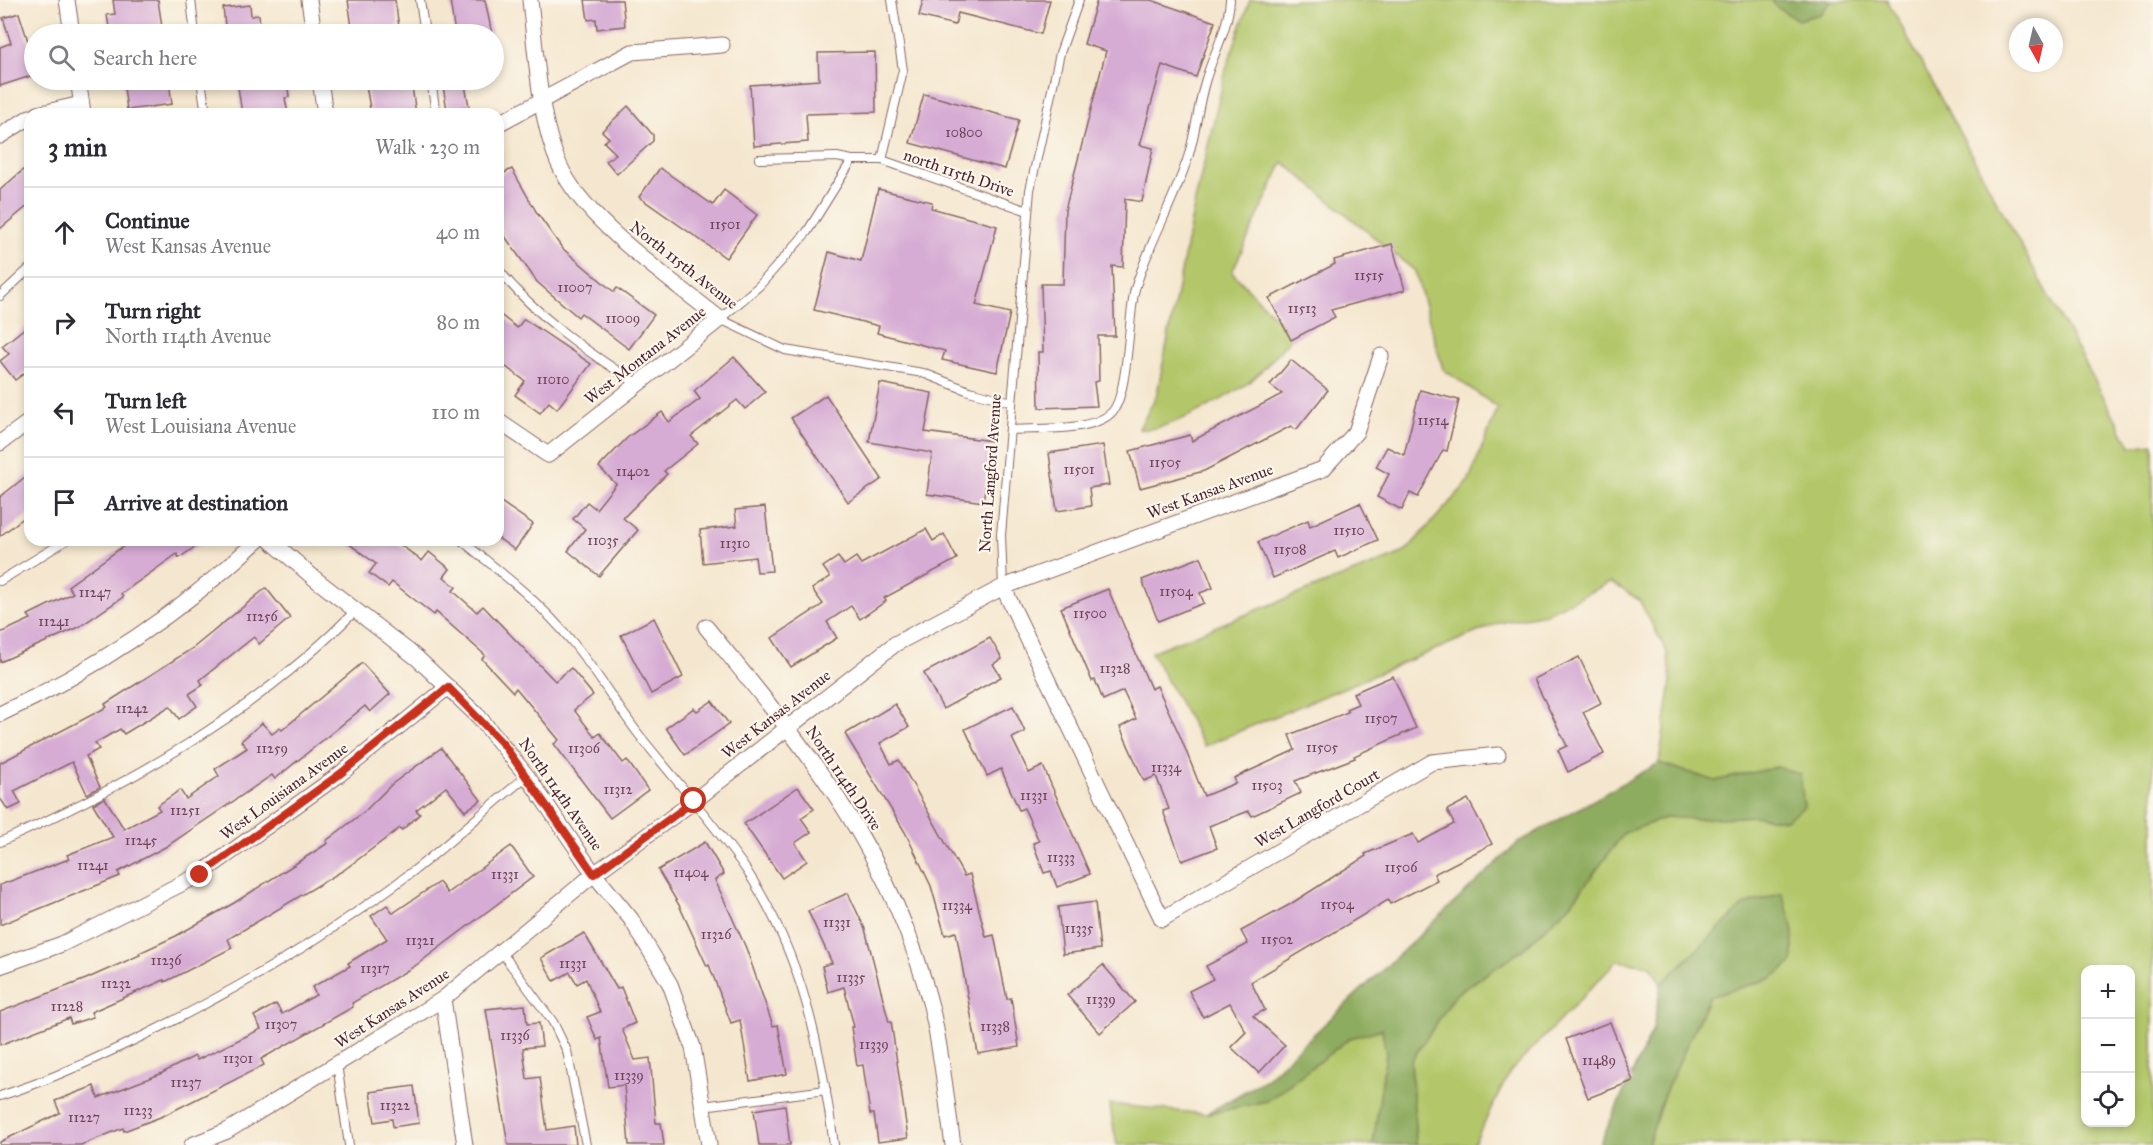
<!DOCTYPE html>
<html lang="en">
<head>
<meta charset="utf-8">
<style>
	body { margin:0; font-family:"IM FELL Great Primer",serif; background:#f7f7f7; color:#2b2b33 }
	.controls { position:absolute; right:18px; bottom:18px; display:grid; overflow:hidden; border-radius:12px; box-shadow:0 3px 9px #0003 }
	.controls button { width:54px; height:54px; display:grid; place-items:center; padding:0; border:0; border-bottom:2px solid #e1e1e2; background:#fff; color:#2b2b33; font:30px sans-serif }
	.compass { position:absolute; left:2009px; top:18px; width:54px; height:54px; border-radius:50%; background:#fff; box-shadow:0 3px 9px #0003; rotate:172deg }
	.stop { position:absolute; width:18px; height:18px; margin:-14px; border:4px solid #c8321e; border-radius:50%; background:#fff }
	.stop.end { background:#c8321e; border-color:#fff; box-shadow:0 2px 6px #0008 }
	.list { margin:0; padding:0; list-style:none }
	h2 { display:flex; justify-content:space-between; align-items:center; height:78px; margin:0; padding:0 24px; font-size:26px }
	h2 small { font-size:20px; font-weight:400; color:#7c7c81 }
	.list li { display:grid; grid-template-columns:39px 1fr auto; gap:18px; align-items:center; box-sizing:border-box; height:90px; padding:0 24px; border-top:2px solid #e1e1e2 }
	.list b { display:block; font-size:22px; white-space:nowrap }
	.list p { margin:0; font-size:20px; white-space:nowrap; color:#7c7c81 }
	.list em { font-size:20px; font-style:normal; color:#7c7c81 }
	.icon { flex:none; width:33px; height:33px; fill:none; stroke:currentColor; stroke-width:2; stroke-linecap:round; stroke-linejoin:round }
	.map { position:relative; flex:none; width:2153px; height:1145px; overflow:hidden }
	.search { position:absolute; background:#fff; box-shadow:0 3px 9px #0003; left:24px; top:24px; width:480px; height:66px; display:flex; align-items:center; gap:15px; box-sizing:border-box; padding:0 21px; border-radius:33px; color:#7c7c81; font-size:22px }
	.panel { position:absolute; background:#fff; box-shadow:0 3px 9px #0003; left:24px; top:108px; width:480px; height:438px; border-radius:18px }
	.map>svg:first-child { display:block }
</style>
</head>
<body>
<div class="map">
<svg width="2153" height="1145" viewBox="0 0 2153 1145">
	<rect width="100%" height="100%" fill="#fbf7ec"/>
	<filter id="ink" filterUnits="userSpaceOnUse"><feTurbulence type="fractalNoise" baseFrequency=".0167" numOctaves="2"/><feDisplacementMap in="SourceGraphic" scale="12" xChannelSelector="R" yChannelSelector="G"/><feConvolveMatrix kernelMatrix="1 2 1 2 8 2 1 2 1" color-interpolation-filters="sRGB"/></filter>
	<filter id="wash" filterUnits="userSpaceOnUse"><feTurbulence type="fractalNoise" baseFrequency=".008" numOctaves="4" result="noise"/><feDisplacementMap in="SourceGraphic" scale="24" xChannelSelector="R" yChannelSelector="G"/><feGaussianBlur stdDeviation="1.35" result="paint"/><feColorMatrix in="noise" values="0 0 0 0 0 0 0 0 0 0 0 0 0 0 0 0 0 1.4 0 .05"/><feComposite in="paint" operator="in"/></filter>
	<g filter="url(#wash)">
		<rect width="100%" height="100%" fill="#f5e7cf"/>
		<g fill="#b3c76b" stroke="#7e734b" stroke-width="1.5" fill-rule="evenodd">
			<path d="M1250,0H1771L1776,7L1820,14L1832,0H1887L2131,447L2153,444V1145H1648L1663,1097L1709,997L1772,978L1744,905L1661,984L1650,965L1617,961L1510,1072L1473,1145H1416L1411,1061L1456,994L1521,951L1571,904L1624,833L1667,817L1696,819L1757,816L1786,820L1777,767L1715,781L1659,763L1671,681L1667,652L1639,600L1611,582L1545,614L1499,623L1204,746L1151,652L1405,552L1468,482L1498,408L1443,369L1415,271L1283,162L1232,272L1293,336C1279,351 1264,371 1248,383C1226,398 1165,433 1139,429L1157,394L1195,201L1226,69ZM2086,970H2130V1122H2086Z"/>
			<path d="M1382,1029L1386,1054L1373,1145H1117L1109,1104L1206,1114L1267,1101L1350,1038Z"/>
		</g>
		<g fill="#8eac5f" stroke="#6c6645" stroke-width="1.5">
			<path d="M1771,0H1832L1820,14L1798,20L1776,7Z"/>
			<path d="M1659,763L1715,781L1777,767L1800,774L1804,806L1786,820L1757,816L1696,819L1667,817L1624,833L1571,904L1521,951L1456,994L1411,1061L1416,1145H1373L1386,1054L1382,1029L1350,1038L1267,1101L1206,1114L1266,1079L1519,842Z"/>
			<path d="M1782,893L1793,927V962L1772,978L1709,997L1663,1097L1648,1145H1599L1653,1029L1661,984L1744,905Z"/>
		</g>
		<g id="blocks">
			<g fill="#d6abd4">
				<path d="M113,0H158L163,34L110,33L107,15L115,14Z"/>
				<path d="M348,0H395L399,27L353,34Z"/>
				<path d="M450,0H485L492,34H455Z"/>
				<path d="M585,0H622L625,26L597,29L596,19L588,20Z"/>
				<path d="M923,0H1050L1041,34L958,13L955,25L919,16Z"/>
				<path d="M1097,0H1151L1215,22L1196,77L1162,65L1140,145L1153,148L1142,202L1125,199L1123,267L1112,266L1115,336H1098L1099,381L1094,382L1097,406L1039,408L1038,352H1043L1041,284H1063L1065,210L1106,51L1084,44Z"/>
				<path d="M250,5L251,16L259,15L261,34H226L223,8Z"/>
				<path d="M19,13L34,60V75L0,86V47L11,43L3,18Z"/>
				<path d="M875,52L876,112L806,114L808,142L754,146L750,85L819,80L818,53Z"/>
				<path d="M123,80H160L161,84L169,82L172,104L127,110Z"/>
				<path d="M237,80H287L289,97L285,98L288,114H242Z"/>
				<path d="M365,80H411L416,114H371Z"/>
				<path d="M442,80H464L469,106L447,110Z"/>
				<path d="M924,94L1019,120L1005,169L910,143Z"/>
				<path d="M628,106L653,135V141L617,174L606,161L616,154L604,142L609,138L602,131Z"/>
				<path d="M30,164V204L0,229V190Z"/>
				<path d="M660,168L713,205L724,190L757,215L726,258L639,197Z"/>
				<path d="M512,169L537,213L562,248L614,292L617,288L654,315L629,349L581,313L578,317L537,282L506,238L498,220V176Z"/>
				<path d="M878,189L932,202L931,208L997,226L976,305L1010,313L997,372L942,360L945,351L877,333L879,326L814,310L829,252L861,261Z"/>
				<path d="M1392,244L1405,290L1331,310L1335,317L1291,340L1269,298L1335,264L1334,260Z"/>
				<path d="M498,313L517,328L524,319L591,364L557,409L549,402L540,413L515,395L525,381L498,361Z"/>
				<path d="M30,324V369L15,380L0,361L9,354L2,346Z"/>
				<path d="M734,357L765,392L745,409L737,400L691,436L698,444L664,471L667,474L623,518L638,530L599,576L568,551L585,529L573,519L587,502L596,509L616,484L599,467L627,438L662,412L669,422L700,399L694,391Z"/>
				<path d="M1291,360L1328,390L1296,430L1291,426L1204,471L1140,488L1130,451L1190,435L1192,441L1282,394L1270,385Z"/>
				<path d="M880,383L932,393L925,432L992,441L983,502L927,494L932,453L869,442Z"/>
				<path d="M1420,390L1459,400L1447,451L1443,450L1418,497L1410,493L1402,510L1377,497L1389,474L1376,467L1387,447L1404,455Z"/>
				<path d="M826,395L882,479L848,502L791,418Z"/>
				<path d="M1103,445L1109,485L1089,488L1091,506L1057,511L1049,453Z"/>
				<path d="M30,473V513L0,536V497Z"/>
				<path d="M498,500L533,524L515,550L498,538Z"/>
				<path d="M1360,503L1378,540L1338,558L1335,551L1273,578L1258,542L1308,520L1310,526Z"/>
				<path d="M765,507L772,571L757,572L755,557L703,563L700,530L737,526L735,510Z"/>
				<path d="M926,529L933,541L944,534L957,559L884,598L886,601L860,619L851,606L827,622L837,638L791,667L772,638L823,604L812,589L830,577L823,567L838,557L844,565L856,557L861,564Z"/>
				<path d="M132,540H205L179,558L177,554L121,594L123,597L79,627L0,662V633L31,619L28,615L73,593L68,586Z"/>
				<path d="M344,540H394L422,561L429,552L450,569L444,577L456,587L453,591L477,612L483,606L555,681L571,668L593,695L574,710L595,737L600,733L623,763L627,760L648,790L610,818L554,744L559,740L516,688L513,692L482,659L485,655L436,612L434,615L392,582L388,587L369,573L376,564Z"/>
				<path d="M1201,557L1213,588L1200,593L1204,603L1158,621L1142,580Z"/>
				<path d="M266,588L290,618L259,644L254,637L200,680L203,685L189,694L197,706L179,719L170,706L124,734L120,729L95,743L99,749L86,756L100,787L87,794L72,762L14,791L21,804L8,810L0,798V763L107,707L105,704L193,648Z"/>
				<path d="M1108,589L1151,689L1157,686L1180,736L1204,796L1236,783L1234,778L1295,750L1289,735L1348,712L1346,709L1358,704L1353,693L1393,676L1416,728L1354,756L1355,758L1295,781L1301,793L1252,816L1249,811L1209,826L1217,848L1182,861L1163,811L1169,809L1156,776L1144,781L1120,727L1136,719L1123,691L1103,700L1095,680L1092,681L1061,608Z"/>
				<path d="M654,618L683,677L651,694L621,635Z"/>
				<path d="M990,638L1002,659L993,664L1001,677L943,709L924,673Z"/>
				<path d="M1579,657L1601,703L1583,712L1604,754L1568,772L1558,750L1567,746L1534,679Z"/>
				<path d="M362,663L390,694L370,712L365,706L275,779L272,775L167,846L118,872L120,876L0,925V885L69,859L67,855L113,837L93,804L105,798L124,829L160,810L157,806L180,790L186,799L219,776L215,769L247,748L241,741L262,723L272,734L280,728L282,730Z"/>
				<path d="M712,701L729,724L685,755L666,728L694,708L697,711Z"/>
				<path d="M895,704L909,727L880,743L891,764L899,760L964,876L970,874L986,937L994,935L1007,999L1011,998L1019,1047L978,1054L956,932L945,935L931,886L905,832L845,734Z"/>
				<path d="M1013,706L1025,732L1012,738L1029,773L1043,766L1090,874L1057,887L1051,871L1044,873L1033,843L1039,841L1024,808L1019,810L1001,769L987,776L965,729Z"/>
				<path d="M441,748L481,800L465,811L446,787L416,810L420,814L402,830L400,828L344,870L228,939L232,948L165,982L164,980L91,1012L93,1017L71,1024L69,1018L0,1045V1012L86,979L140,955L139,953L176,936L234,903L328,843L326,841L365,811L392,784Z"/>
				<path d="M798,787L814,809L801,818L811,832L795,843L807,861L782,878L744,824Z"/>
				<path d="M1468,799L1492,844L1434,874L1437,880L1390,904L1388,900L1251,982L1265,1010L1253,1016L1285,1045L1259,1073L1231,1047L1246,1032L1230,1003L1203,1017L1189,991L1213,979L1206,966L1248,944L1241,931L1289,905L1366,856L1365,854L1413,834L1418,843L1454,824L1447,810Z"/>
				<path d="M705,842L724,874L715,880L746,948L773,1026L778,1025L787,1074L750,1081L740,1020L731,1023L709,965L707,966L679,905L658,870Z"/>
				<path d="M511,846L533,877L415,966L352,1003L353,1007L261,1059L264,1065L163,1116L124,1131L123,1128L81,1145H0V1142L60,1113L55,1101L94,1086L98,1098L160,1074L195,1056L197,1060L261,1029L254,1016L276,1004L282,1014L316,995L312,987L350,966L348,963L387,939L371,916L387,905L393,913L439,882L447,893Z"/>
				<path d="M848,893L865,929L889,1022L891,1021L908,1138L878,1142L874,1114H870L863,1065L857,1066L851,1027H854L844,987L828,992L822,966L832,963L808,911Z"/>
				<path d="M1095,902L1100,949L1063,954L1058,907Z"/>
				<path d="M584,933L617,989L621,987L635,1023L622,1029L635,1060L650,1058L656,1123H661L664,1145H629L624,1085L608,1087L601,1038L597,1040L587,1017L600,1012L586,979L577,984L570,972L554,981L541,958Z"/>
				<path d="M1103,965L1135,1002L1100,1033L1067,995Z"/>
				<path d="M525,1005L527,1024L539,1023L542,1046L523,1048L527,1079L540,1077L547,1130L574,1126L576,1145H508L486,1009Z"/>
				<path d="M1610,1022L1633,1081L1588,1098L1566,1039Z"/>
				<path d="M414,1086L419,1123L393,1127L392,1119L375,1122L370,1092Z"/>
				<path d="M785,1105L790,1145H759L754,1110Z"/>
			</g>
		</g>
	</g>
	<g filter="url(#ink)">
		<use href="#blocks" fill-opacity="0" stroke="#866564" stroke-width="1.5"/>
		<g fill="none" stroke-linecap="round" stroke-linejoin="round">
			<g stroke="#866564" stroke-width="10">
				<g id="service">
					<path d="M191,0L195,34"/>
					<path d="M420,0L425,34"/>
					<path d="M201,80L206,114"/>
					<path d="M431,80L436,114"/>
					<path d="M759,159L837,157L852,160"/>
					<path d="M882,160L903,70L892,0"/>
					<path d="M498,269C536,316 587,352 638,384"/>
					<path d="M0,296L30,268"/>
					<path d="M1012,402L969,391L923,373L785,350L720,319L759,286L807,232L852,160H882L1028,211"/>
					<path d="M1010,430C1037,428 1091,432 1111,413C1129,397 1128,315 1135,289C1149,242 1175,200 1189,154C1196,130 1198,106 1205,82C1213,54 1228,30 1230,0"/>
					<path d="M461,540C501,572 542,604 574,644C598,674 617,706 640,736C676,781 715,824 747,871C802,955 821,1048 834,1145"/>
					<path d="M0,581L67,540"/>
					<path d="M1003,587L1001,535L1030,190L1060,53L1079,0"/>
					<path d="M0,842C129,785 257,712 356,610"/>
					<path d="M502,953L553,1022L567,1051L586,1145"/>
					<path d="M337,1064L349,1145"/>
					<path d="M0,1096C51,1080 99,1057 147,1034C240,988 329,935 412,872C451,842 488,807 527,776"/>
					<path d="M703,1106L826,1090"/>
				</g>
			</g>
			<g stroke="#866564" stroke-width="17">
				<g id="minor">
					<path d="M67,0L72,34"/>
					<path d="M309,0L314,34"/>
					<path d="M78,80L83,112"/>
					<path d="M320,80L325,114"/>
					<path d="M38,114L81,104"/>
					<path d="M498,124L632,52L722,45"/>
					<path d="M0,136L30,117"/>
					<path d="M498,421L548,455L720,319C672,280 593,227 564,174C539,130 536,51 530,0"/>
					<path d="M0,443L30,421"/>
					<path d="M270,540L314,578L417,658L479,717L527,776L594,874L631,919L670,984L693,1047L709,1145"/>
					<path d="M1003,587L1162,919L1432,762L1498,755"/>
					<path d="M706,627C806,749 891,849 931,1006C942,1051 946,1099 953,1145"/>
					<path d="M0,714C95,670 182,611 258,540"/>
					<path d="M0,966L62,944L199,875L340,774L448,687"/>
					<path d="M443,999L465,1145"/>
					<path d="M192,1145L227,1131L443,999L594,874L694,801L895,644L1003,587L1323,469L1356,432L1381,356"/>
				</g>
			</g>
			<use href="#service" stroke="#fff" stroke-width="8"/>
			<use href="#minor" stroke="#fff" stroke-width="15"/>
		</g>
	</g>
	<g fill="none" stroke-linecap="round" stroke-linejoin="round" filter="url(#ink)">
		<path stroke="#c8321e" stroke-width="8" d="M200,875L340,774L448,687L504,745L594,874L694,801"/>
	</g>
	<g text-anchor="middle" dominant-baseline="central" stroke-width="4.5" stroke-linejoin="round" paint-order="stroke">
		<g font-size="14" fill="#6d4255">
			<text x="964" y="132">10800</text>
			<text x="725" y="224">11501</text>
			<text x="1369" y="275">11515</text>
			<text x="575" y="287">11007</text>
			<text x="1302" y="308">11513</text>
			<text x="623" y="318">11009</text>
			<text x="553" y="379">11010</text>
			<text x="1433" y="420">11514</text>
			<text x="1165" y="462">11505</text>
			<text x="1079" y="469">11501</text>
			<text x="633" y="471">11402</text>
			<text x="1349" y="530">11510</text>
			<text x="603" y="540">11035</text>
			<text x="735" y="543">11310</text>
			<text x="1290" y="549">11508</text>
			<text x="1176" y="591">11504</text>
			<text x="95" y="592">11247</text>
			<text x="1090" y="613">11500</text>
			<text x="262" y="616">11256</text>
			<text x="54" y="621">11241</text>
			<text x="1115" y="668">11328</text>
			<text x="132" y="708">11242</text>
			<text x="1381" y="718">11507</text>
			<text x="1322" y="747">11505</text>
			<text x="272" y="748">11259</text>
			<text x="584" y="748">11306</text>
			<text x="1166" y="767">11334</text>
			<text x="1267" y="785">11503</text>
			<text x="618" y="789">11312</text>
			<text x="1034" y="795">11331</text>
			<text x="185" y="810">11251</text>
			<text x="141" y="840">11245</text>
			<text x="1061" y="857">11333</text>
			<text x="93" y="865">11241</text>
			<text x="1401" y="867">11506</text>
			<text x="691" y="872">11404</text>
			<text x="505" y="874">11331</text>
			<text x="1337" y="904">11504</text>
			<text x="957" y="905">11334</text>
			<text x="837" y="922">11331</text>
			<text x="1079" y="928">11335</text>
			<text x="716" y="934">11326</text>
			<text x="1277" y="939">11502</text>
			<text x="420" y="940">11321</text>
			<text x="166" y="960">11236</text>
			<text x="573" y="963">11331</text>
			<text x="375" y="968">11317</text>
			<text x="851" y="977">11335</text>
			<text x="116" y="983">11232</text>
			<text x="1101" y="999">11339</text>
			<text x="67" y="1006">11228</text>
			<text x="281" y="1024">11307</text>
			<text x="995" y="1026">11338</text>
			<text x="515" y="1035">11336</text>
			<text x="874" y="1044">11339</text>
			<text x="238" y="1058">11301</text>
			<text x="1599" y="1060">11489</text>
			<text x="629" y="1075">11339</text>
			<text x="186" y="1082">11237</text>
			<text x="395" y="1105">11322</text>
			<text x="138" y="1110">11233</text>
			<text x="84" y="1117">11227</text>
		</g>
		<g font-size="16" fill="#4a1f2b" stroke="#fbf7ec">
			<text transform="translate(959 173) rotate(19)">north 115th Drive</text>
			<text transform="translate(684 265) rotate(38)">North 115th Avenue</text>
			<text transform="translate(645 355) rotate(-38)">West Montana Avenue</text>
			<text transform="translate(990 473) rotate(-86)">North Langford Avenue</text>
			<text transform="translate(1210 491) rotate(-20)">West Kansas Avenue</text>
			<text transform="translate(776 714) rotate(-38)">West Kansas Avenue</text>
			<text transform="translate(844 778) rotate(56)">North 114th Drive</text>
			<text transform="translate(284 791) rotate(-36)">West Louisiana Avenue</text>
			<text transform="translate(561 794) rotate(55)">North 114th Avenue</text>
			<text transform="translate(1317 808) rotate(-30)">West Langford Court</text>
			<text transform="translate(392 1008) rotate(-33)">West Kansas Avenue</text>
		</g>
	</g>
</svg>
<div class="controls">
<button>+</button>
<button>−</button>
<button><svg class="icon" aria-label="locate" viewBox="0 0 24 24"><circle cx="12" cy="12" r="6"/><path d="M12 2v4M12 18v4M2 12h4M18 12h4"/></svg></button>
</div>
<svg class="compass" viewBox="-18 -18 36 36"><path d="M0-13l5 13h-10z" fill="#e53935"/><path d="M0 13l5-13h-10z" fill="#7c7c81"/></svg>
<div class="stop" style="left:694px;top:801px"></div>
<div class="stop end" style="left:200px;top:875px"></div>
<div class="search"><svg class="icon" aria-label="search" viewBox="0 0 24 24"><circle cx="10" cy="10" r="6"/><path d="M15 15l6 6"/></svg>Search here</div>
<section class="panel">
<h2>3 min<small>Walk · 230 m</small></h2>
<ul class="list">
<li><svg class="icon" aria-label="ahead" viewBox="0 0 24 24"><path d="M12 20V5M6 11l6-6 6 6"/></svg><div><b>Continue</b><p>West Kansas Avenue</p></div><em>40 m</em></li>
<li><svg class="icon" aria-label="right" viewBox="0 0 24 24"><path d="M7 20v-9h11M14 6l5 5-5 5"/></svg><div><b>Turn right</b><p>North 114th Avenue</p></div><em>80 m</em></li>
<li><svg class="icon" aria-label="left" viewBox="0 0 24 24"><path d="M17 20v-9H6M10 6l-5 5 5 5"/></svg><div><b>Turn left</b><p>West Louisiana Avenue</p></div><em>110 m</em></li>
<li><svg class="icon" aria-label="arrive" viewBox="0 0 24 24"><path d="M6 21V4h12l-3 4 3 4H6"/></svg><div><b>Arrive at destination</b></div></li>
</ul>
</section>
</div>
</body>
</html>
